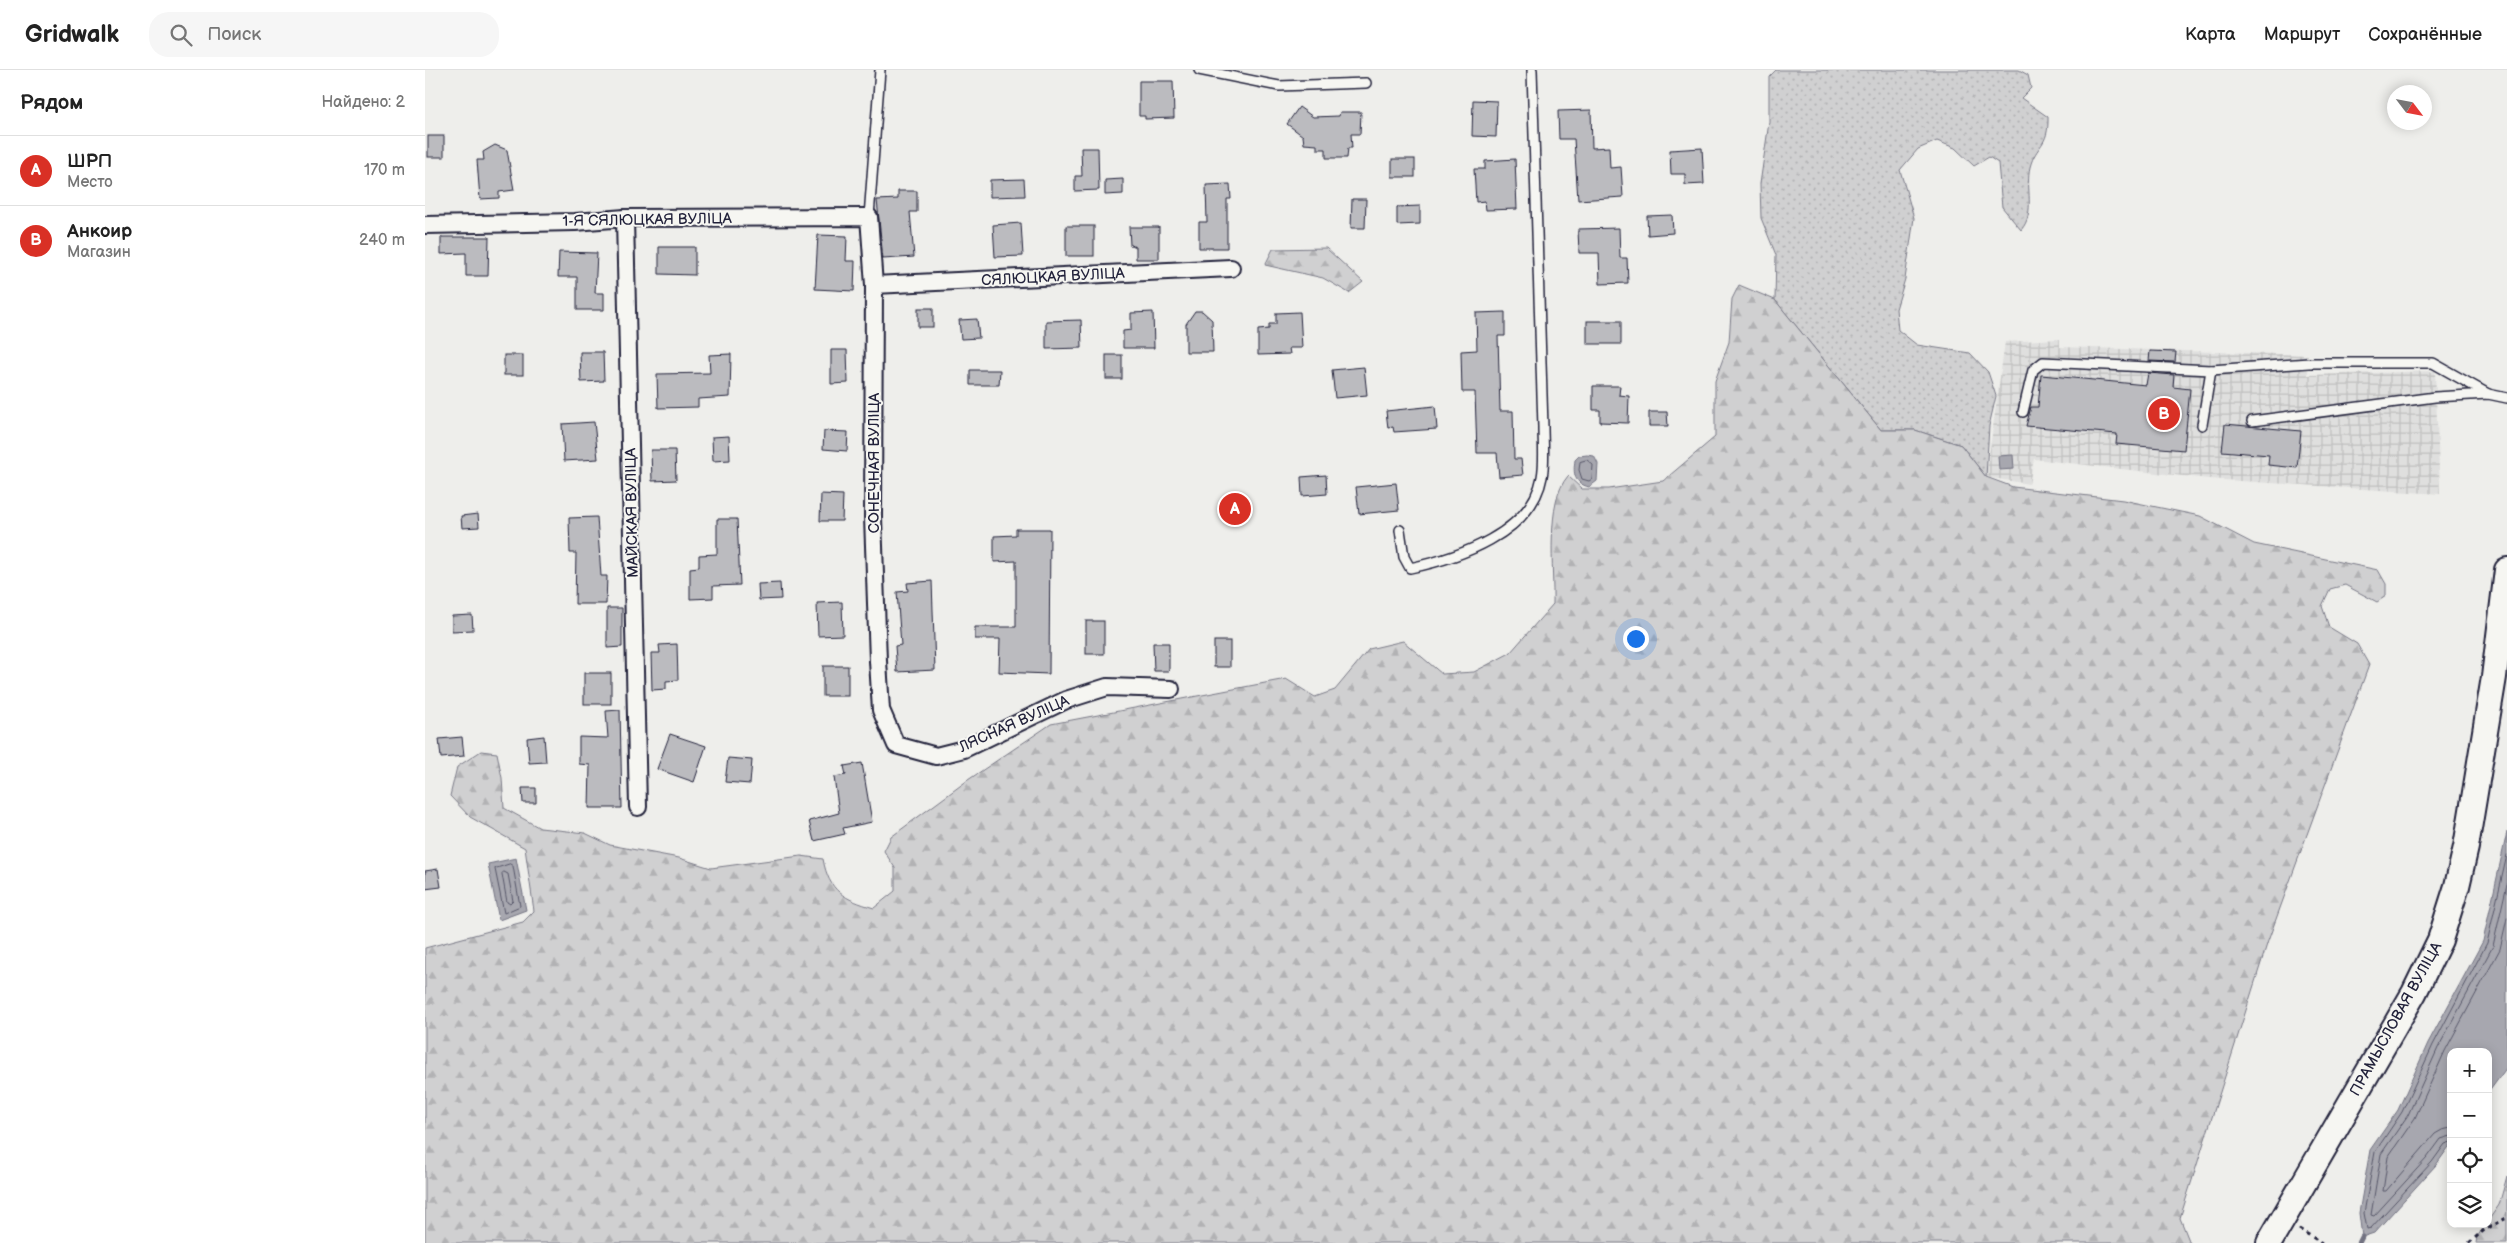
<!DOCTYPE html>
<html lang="ru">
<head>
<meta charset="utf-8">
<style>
	body { margin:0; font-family:"Balsamiq Sans",sans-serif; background:#f6f6f6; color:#222 }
	.controls { position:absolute; right:15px; bottom:15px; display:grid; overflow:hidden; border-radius:10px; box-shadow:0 2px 12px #0003 }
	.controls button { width:45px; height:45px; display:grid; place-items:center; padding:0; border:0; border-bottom:1px solid #e0e0e0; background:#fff; color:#222; font:25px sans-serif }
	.compass { position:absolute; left:1962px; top:15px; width:45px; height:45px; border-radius:50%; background:#fff; box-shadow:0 2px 12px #0003; rotate:122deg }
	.you { position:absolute; left:1210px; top:568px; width:18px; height:18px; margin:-12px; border:4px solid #fff; border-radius:50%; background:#1a73e8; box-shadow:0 0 0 8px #1a73e833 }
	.badge { display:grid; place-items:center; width:32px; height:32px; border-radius:50%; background:#d93025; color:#fff; font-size:16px; font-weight:700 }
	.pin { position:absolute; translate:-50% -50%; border:2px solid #fff; box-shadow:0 1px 5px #0006 }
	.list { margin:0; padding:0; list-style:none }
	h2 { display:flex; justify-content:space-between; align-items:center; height:65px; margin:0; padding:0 20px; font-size:21px }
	h2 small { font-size:16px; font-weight:400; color:#767676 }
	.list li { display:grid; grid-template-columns:32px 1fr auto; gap:15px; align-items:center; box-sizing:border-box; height:70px; padding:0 20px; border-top:1px solid #e0e0e0 }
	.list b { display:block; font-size:19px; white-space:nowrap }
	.list p { margin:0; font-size:16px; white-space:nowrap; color:#767676 }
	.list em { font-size:16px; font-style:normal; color:#767676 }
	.icon { flex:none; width:28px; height:28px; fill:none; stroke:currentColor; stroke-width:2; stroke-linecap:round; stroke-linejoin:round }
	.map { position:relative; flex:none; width:2082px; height:1173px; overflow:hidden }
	header { display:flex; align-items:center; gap:30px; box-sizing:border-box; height:70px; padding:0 25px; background:#fff; border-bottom:1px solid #e0e0e0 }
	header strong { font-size:24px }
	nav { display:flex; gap:28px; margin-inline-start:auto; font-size:18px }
	.search { width:350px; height:45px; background:#f6f6f6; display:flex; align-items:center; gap:12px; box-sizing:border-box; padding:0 18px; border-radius:20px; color:#767676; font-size:19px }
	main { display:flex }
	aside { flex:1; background:#fff }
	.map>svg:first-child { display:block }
</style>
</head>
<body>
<header>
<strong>Gridwalk</strong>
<div class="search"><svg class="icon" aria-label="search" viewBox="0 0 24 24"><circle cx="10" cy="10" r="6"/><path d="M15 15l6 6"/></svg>Поиск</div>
<nav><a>Карта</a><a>Маршрут</a><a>Сохранённые</a></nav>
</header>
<main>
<aside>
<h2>Рядом<small>Найдено: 2</small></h2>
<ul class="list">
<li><span class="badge">A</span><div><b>ШРП</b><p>Место</p></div><em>170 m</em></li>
<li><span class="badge">B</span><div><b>Анкоир</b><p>Магазин</p></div><em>240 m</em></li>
</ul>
</aside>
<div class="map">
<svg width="2082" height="1173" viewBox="0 0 2082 1173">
	<defs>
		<pattern id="industrial-grid" width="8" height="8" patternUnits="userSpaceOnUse" patternTransform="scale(1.25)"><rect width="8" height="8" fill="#dfdfde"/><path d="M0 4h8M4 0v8" fill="none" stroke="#bfbfbf"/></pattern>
		<pattern id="grass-dots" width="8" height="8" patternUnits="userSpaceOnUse" patternTransform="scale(1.25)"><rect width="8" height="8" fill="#d0d0d1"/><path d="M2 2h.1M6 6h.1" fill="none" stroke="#b2b2b4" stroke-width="1.8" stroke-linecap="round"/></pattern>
		<pattern id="forest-firs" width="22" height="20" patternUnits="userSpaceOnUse" patternTransform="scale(1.25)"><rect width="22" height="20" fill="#d0d0d1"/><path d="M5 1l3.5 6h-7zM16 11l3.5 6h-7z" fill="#b2b2b4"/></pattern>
	</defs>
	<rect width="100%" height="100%" fill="#eeeeeb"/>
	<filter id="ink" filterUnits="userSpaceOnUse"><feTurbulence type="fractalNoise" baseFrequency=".02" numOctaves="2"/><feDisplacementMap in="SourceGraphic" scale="10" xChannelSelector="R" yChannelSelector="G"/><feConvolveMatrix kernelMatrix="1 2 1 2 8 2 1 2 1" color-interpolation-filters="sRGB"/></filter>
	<g filter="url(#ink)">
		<path fill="url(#industrial-grid)" d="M1635,269V277L1883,285V305L2010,301L2015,424L1784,409L1609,389L1604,414L1561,407L1580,272Z"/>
		<path fill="url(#grass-dots)" stroke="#797986" d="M1351,0H1594L1603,5L1606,18L1596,28L1623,47C1624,77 1611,74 1605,97C1600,117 1611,143 1596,160L1577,137L1573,93L1564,87L1549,96L1530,78L1512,71L1493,79L1475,100L1489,148L1480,209L1471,239L1473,260L1492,275L1545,283L1563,302L1571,326L1564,356L1561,407L1536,375L1490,360H1456L1350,230L1351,185L1336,148L1335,114L1344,52V7Z"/>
		<g fill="url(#forest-firs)" stroke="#797986">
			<path d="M901,178L938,212L924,223L898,208L840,195L848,179Z"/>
			<path d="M1314,215L1350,230L1456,360H1490L1536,375L1561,407L1588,417L1698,430L1775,446L1829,474L1953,500L1961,514V526L1952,532L1920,515L1905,519L1897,536L1904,557L1932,574L1944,595L1843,871L1755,1148L1765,1173H0V878L98,852L109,841L100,778L45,747L25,726L32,697L56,681L72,683L77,708L79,738L115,758L160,763L185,775L254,788L286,798L376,786L398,789C404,822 419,829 449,838L470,821V798L459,781L466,767L543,710L626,654L861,609L890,627L910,620L944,579L978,571L1017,604L1049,602L1085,583L1128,534C1129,500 1120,432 1143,406L1157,419H1184L1238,411L1290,367V311L1304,272L1307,229Z"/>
			<path d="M2082,1106V1173H2051L2052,1167L2061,1154H2063V1151L2074,1135Z"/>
		</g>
		<g fill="#a7a7af" stroke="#727281">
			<path d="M1162,385L1169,386L1173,394L1172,411L1164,417C1149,413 1148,404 1150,390L1154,386Z"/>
			<path d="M1588,385L1589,399L1574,400L1573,386Z"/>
			<path d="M2082,762V997L2063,1023V982H2026V1074L2011,1095L1949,1163L1937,1167L1934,1143L1945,1080L1973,1040L2003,973L2058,871Z"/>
			<path d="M91,788L101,840L74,850L63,794Z"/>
		</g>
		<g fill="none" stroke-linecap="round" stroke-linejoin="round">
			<g stroke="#575769" stroke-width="1">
				<path d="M1162,390L1168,395L1167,409L1164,411L1157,409L1154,400L1155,392Z"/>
				<path d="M85,794L88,796L95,836L79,843L70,799Z"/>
				<path d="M79,802L83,804L88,831L85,834L82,832L77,804Z"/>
				<path d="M2026,1058L2017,1060L2010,1064L1961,1121H1958L1963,1087L1990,1048L2020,981L2075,879L2082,848"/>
				<path d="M2026,1066L2016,1069L2002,1088L1949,1146L1946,1145L1956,1084L1983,1045L2013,978L2068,876L2082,814"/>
				<path d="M2026,1072L2020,1074L2007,1092L1946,1158L1942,1159L1939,1143L1950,1082L1977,1042L2008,975L2062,873L2082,785"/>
			</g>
			<path stroke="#727281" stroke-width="5" d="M1934,1173L1937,1167"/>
		</g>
		<g fill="#bbbbbf" stroke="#22223b">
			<path d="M714,11H748L749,48L720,49V46H714Z"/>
			<path d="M1048,30L1072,31L1071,67L1047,66Z"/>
			<path d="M874,37L888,47L914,46L915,42H936L935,64H926L927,78H923L922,88H901V79H892V75L879,74L878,66L862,54Z"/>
			<path d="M1166,40L1167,78L1184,77L1185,98L1196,97L1198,127L1153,130L1149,69H1134L1133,41Z"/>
			<rect x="3" y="66" width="16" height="21"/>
			<path d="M70,75L82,80L89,120L74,122V128L55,129L52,90H59L58,82Z"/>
			<path d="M656,78H673L674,120L650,121V106H657Z"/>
			<path d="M1277,78L1279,114L1260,115V104H1246L1245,80Z"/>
			<rect x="967" y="89" width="23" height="18"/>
			<path d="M1090,89L1092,139L1061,140L1060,131L1051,132L1049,99H1060V91Z"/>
			<path d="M599,109L600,126L565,127V110Z"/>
			<path d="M698,109V124L680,125V110Z"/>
			<path d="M805,114L806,129H802V178H774V152H782L781,115Z"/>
			<path d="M473,121H492V142H485L489,187L458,189L452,130L473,129Z"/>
			<path d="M927,129H941L940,158H926Z"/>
			<path d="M995,136V154L972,155V137Z"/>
			<path d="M1247,145L1248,163L1223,165L1222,146Z"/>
			<path d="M596,153L598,186L570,187L568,155Z"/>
			<rect x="641" y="156" width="28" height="30"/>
			<path d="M704,157H734V189H711V177L705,175Z"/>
			<path d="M1194,158L1195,188H1202L1203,213L1175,214L1174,183H1154L1153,159Z"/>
			<path d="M393,165L422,166L421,191H430L429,221L390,219Z"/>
			<path d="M16,167H64L63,206H41V183L16,184Z"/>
			<path d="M234,177H270V205L234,204Z"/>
			<path d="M134,182L172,183L170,223H179V240H152V207H133Z"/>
			<rect x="493" y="238" width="15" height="19"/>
			<path d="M770,241H777L787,250L788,282H761V254Z"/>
			<path d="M728,242L729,278H698V261L706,260V243Z"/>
			<path d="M875,242L877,278H864L865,284L833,285V260L844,259V254H851V243Z"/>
			<path d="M1080,242V266H1073L1075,341H1088L1089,389H1096L1098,405L1074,407L1072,383H1052L1050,322H1037L1036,281L1052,280L1051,243Z"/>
			<path d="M552,249L554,268L536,269L534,250Z"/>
			<path d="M656,250L657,278L621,279V251Z"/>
			<rect x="1162" y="251" width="34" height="23"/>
			<path d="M406,280H422L423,313L406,314Z"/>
			<path d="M1725,281L1751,282L1750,292L1724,291Z"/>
			<path d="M155,282H178L179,311L156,312Z"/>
			<path d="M306,284L305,327L273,329V337L233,338L232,304L285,303L284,285Z"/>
			<rect x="79" y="285" width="19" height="20"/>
			<rect x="681" y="285" width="16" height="24"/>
			<path d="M939,297L942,325L910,328L907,300Z"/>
			<path d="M545,300H575L574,315H545Z"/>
			<path d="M1723,303L1749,305L1748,317L1765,319L1759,380L1691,374L1692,364L1601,356L1606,337H1613L1616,305L1721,315Z"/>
			<path d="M1168,316H1195L1194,325L1204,326L1203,353L1175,352V340H1168Z"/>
			<path d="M1010,336L1012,359L969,362L968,357L963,358L961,341Z"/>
			<path d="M1224,342H1242L1243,356H1224Z"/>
			<path d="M169,352L173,389L139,391L137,354Z"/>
			<path d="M1800,354L1876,361L1872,398L1843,395L1844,385L1797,381Z"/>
			<path d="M399,361L423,362L422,381L398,379Z"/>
			<path d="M304,366L305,390L288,391L287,367Z"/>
			<path d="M226,380H250L251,410L227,411Z"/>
			<path d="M901,405L902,424L877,426L876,407Z"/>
			<path d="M971,413L974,440L934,444L931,417Z"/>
			<path d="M396,424L418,425L417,451H395Z"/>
			<path d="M53,444L54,457L37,458L36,446Z"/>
			<path d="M172,447L176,506H182L181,534H150L151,483H145L144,448Z"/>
			<path d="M292,449H312L315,515L288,516V528L265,529V498L274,497V485L292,484Z"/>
			<path d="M591,459H625L624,604L574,602L575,569H550V557H591V491L569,492V466L591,465Z"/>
			<path d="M507,511L510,600L472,602L470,576L476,575L472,522L483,521L482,513Z"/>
			<path d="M355,513L356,529L334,530L333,514Z"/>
			<path d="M417,532L418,565L393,566L392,533Z"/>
			<path d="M182,538H197V577L182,578Z"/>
			<path d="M47,545L48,560L27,561V546Z"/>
			<rect x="661" y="551" width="18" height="33"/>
			<rect x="789" y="571" width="16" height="26"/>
			<path d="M728,573H744V601H729Z"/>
			<path d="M252,574L253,610L241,611V619L227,620L226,583H235L234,575Z"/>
			<rect x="398" y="596" width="25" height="30"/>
			<rect x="159" y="603" width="27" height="31"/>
			<path d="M195,640L197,738H164L165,695L154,694V667L183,668L181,641Z"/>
			<path d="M245,664L281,676L269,712L232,699Z"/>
			<path d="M119,666L121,692L104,693L102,668Z"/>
			<path d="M37,667L39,686L16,688L14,669Z"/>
			<path d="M303,688L327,690L325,714L300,712Z"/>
			<path d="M437,693L447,752L418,758L420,764L389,771L384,751L414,743L409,707L421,705L419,696Z"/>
			<path d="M97,718H111V733H98Z"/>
			<path d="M13,799L16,817L0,819V801Z"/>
		</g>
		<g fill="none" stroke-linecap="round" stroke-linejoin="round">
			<g stroke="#22223b" stroke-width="12">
				<g id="lane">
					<path d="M774,0L854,16L941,13"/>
					<path d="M444,147L455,0"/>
					<path d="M1598,342L1608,300L1618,292L1786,300L1884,293H2008L2063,324"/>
					<path d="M1827,351L2010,327L2063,324L2082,328"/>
					<path d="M1777,355L1786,300"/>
					<path d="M975,460L979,487L985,498C1033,488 1107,463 1117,407C1120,392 1118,373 1118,357L1107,0"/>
				</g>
			</g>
			<g stroke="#22223b" stroke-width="20">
				<g id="street">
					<path d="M200,148L213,737"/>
					<path d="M0,155L150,152L200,148L444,147L449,215L448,447L453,591L456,640L471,675L511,686L539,679L641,630L682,617L746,619"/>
					<path d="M449,215L806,198"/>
				</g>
			</g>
			<g stroke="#22223b" stroke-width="28">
				<path id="secondary" d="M1844,1173L1989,923L2015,870L2032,816L2041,777L2069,607L2082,500"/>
			</g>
			<g stroke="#22223b" stroke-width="3" stroke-dasharray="4 4" stroke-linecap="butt">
				<path d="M1874,1159L1897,1173"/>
				<path d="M2044,1173L2058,1161L2082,1147"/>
			</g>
			<use href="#lane" stroke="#f6f6f2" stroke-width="9"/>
			<use href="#street" stroke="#f6f6f2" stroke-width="16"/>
			<use href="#secondary" stroke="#f6f6f2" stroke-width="24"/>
		</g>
	</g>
	<g text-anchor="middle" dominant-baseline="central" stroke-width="4" stroke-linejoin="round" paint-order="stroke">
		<g font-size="15" fill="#22223b" stroke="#f6f6f2">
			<text transform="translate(222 150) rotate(-1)">1-Я СЯЛЮЦКАЯ ВУЛІЦА</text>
			<text transform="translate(628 207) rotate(-3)">СЯЛЮЦКАЯ ВУЛІЦА</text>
			<text transform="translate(449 393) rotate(-90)">СОНЕЧНАЯ ВУЛІЦА</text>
			<text transform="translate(207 443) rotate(-91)">МАЙСКАЯ ВУЛІЦА</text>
			<text transform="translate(589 654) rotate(-24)">ЛЯСНАЯ ВУЛІЦА</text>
			<text transform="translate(1971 949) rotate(-61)">ПРАМЫСЛОВАЯ ВУЛІЦА</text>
		</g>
	</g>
</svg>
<div class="controls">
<button>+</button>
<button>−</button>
<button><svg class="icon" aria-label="locate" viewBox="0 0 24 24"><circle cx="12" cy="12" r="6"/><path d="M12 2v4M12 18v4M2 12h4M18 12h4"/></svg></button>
<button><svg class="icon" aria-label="layers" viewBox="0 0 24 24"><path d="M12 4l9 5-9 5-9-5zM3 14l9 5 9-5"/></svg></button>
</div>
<svg class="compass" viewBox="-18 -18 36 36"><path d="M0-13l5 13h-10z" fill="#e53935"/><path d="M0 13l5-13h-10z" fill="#767676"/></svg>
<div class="you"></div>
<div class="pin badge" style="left:810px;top:439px">A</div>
<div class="pin badge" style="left:1739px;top:344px">B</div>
</div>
</main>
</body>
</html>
